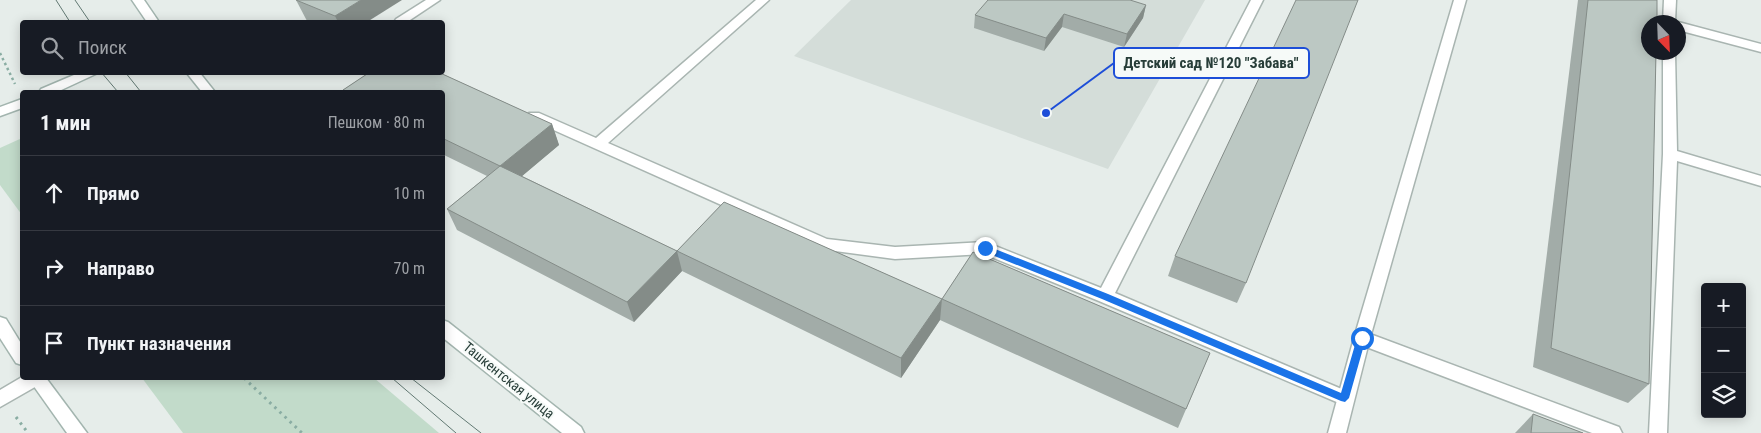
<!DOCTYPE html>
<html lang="ru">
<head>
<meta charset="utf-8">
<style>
	body { margin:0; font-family:"Roboto Condensed",sans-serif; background:#20242c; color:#f1f3f6 }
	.controls { position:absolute; right:15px; bottom:15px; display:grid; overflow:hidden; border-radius:5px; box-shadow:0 2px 12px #0003 }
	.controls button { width:45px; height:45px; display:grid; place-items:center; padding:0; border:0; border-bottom:1px solid #363941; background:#171b24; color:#f1f3f6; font:25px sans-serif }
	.compass { position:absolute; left:1641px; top:15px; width:45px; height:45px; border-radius:50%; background:#171b24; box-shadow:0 2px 12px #0003; rotate:157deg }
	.stop { position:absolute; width:15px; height:15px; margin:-11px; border:4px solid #1a73e8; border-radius:50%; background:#fff }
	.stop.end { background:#1a73e8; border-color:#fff; box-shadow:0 1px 5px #0008 }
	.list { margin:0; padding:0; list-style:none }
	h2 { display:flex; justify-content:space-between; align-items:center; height:65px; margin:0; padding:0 20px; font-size:21px }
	h2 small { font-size:16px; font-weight:400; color:#9ea1a6 }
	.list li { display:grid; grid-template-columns:32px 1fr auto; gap:15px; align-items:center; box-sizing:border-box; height:75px; padding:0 20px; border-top:1px solid #363941 }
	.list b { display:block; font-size:19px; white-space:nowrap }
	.list em { font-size:16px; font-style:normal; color:#9ea1a6 }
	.icon { flex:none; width:28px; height:28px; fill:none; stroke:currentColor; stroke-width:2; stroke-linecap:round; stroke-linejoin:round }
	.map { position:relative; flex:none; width:1761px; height:433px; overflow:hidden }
	.search { position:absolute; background:#171b24; box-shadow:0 2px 12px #0003; left:20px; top:20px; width:425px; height:55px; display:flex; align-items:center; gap:12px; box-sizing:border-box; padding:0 18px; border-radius:5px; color:#9ea1a6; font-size:19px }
	.panel { position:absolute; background:#171b24; box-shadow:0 2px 12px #0003; left:20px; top:90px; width:425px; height:290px; border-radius:5px }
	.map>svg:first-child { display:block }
</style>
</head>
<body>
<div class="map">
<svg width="1761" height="433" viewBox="0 0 1761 433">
	<rect width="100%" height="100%" fill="#e6edea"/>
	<path fill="#d4ddd9" d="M851,0H1205L1108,169L794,56Z"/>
	<g fill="#c2dbca">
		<path d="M22,138V215L0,185V148Z"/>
		<path d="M142,378H374L439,433H183Z"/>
	</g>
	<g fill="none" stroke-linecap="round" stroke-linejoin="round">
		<g stroke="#a9b5b1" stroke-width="3">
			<g id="service">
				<path d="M426,0H440L407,22H394L396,19Z"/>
				<path d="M756,0H769L608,143L827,239L895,247L985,242L1101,288L1251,0H1263L1115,293L1351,393L1354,398L1351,403L1345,406L1339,403L1099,301L984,254L895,259L820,249L529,119L527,116L529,113H539L596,138Z"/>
				<path d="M1664,0H1676L1675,22H1663Z"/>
				<path d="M1677,22H1678L1682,23L1761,44V52L1678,30Z"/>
				<path d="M1663,52H1675L1677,151L1761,176V186L1677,161L1667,433H1649L1663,154Z"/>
				<path d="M1362,331L1619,427L1622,433H1592L1356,343L1354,338L1356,333Z"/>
				<path d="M22,377L45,378L42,383L0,407V390Z"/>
			</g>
		</g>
		<g stroke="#a9b5b1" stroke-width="3">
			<path id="minor" d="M1454,0H1466L1370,338L1346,433H1328L1354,338Z"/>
		</g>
		<g stroke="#a3b5af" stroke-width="3">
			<g id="secondary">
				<path d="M132,0H144L159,22H147Z"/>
				<path d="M81,72H100L57,92H39L41,89Z"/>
				<path d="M186,72H199L215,92H202Z"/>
				<path d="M22,99V108L0,116V107Z"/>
				<path d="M0,317L6,319L22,345V365L16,363L0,338Z"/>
				<path d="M442,320L448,322L581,427L584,433H562L442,337Z"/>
				<path d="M28,378H46L87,433H67Z"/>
			</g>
		</g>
		<path stroke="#8aada3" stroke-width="2.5" stroke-dasharray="2.5 3" stroke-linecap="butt" d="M0,53L15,84"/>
		<g stroke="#8aada3" stroke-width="3" stroke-dasharray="2.5 4.5" stroke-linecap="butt">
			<path d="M244,378L302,433"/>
			<path d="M16,417L28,433"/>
		</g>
		<use href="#service" fill="#fff" fill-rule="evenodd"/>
		<use href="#minor" fill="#fff" fill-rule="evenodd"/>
		<use href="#secondary" fill="#fff" fill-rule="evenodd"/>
		<g stroke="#627973" stroke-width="1">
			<path d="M56,0L70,22"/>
			<path d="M75,0L90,22"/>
			<path d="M101,72L118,92"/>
			<path d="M125,72L141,92"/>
			<path d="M392,378L456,433"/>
			<path d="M411,378L481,433"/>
		</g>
	</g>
	<g fill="#a2aca8">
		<path d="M296,0L367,22H310L307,21Z"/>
		<path d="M1578,0H1657L1649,384L1628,403L1533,367Z"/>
		<path d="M1146,5L1143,18L1124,47L1062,27L1044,51L974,28L975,15Z"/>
		<path d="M370,72H438L552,124L559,145L522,176L677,251L724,202L942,299L973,252L1210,353L1178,428L940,320L901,378L682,271L634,322L457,230L447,209L487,176L442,154V92H344L343,90Z"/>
		<path d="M1175,256L1246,283L1237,303L1168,276Z"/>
		<path d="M1533,414L1583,433H1515Z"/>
	</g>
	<g fill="#848c88">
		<path d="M361,0H402L367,22H338L335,16Z"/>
		<path d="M1146,5L1143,18L1124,47L1127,34Z"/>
		<path d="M1064,14L1062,27L1044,51L1046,38Z"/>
		<path d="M552,124L559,145L509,187L500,166Z"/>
		<path d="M677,251L682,271L634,322L627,302Z"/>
		<path d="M942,299L940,320L901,378V358Z"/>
	</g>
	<g fill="#bcc8c3" stroke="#848c88">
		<path d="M296,0H361L335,16Z"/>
		<path d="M988,0H1130L1146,5L1127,34L1064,14L1046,38L975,15Z"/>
		<path d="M1296,0H1358L1246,283L1175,256Z"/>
		<path d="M1588,0H1657V22H1648V52H1656L1649,384L1551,348Z"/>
		<path d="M370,72H438L552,124L500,166L442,138V92H348L343,90Z"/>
		<path d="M500,166L677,251L627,302L447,209Z"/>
		<path d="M724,202L942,299L901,358L677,251Z"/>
		<path d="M973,252L1210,353L1186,409L942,299Z"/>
		<path d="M1533,414L1583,433H1531Z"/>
	</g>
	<path fill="#1a73e8" d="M985,245L1108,294L1341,393L1357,338L1358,335H1365L1366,338L1349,398L1345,402L1341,401L1102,299L982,251V246Z"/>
	<g text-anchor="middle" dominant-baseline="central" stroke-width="4" stroke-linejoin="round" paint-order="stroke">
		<g font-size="14" fill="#273d38" stroke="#f6faf8">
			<text transform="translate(509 380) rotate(39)">Ташкентская улица</text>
		</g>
	</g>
	<path fill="none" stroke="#1d4ed8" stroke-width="2" d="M1046 113L1114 63"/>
	<circle fill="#1d4ed8" stroke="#f6faf8" stroke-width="2" cx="1046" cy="113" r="5"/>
	<rect fill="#f6faf8" stroke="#1d4ed8" stroke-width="2" x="1114" y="48" width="195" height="30" rx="5"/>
	<g font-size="15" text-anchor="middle" font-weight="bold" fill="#273d38">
		<text x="1211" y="68">Детский сад №120 "Забава"</text>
	</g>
</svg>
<div class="controls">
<button>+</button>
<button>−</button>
<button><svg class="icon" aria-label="layers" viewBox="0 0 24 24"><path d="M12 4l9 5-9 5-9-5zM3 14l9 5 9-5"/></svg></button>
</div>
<svg class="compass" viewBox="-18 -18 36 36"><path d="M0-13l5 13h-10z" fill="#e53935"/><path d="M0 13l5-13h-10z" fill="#9ea1a6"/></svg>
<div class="stop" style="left:1362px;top:338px"></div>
<div class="stop end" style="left:985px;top:248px"></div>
<div class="search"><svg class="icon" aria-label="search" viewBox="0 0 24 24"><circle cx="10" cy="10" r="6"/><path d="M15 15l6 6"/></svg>Поиск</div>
<section class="panel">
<h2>1 мин<small>Пешком · 80 m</small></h2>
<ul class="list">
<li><svg class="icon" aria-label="ahead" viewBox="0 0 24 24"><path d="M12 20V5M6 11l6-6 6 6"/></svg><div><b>Прямо</b></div><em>10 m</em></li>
<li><svg class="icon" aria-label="right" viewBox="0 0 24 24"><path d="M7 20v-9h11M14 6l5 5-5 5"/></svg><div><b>Направо</b></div><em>70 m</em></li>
<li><svg class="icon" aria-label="arrive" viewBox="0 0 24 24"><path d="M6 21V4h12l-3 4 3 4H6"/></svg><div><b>Пункт назначения</b></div></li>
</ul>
</section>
</div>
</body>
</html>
